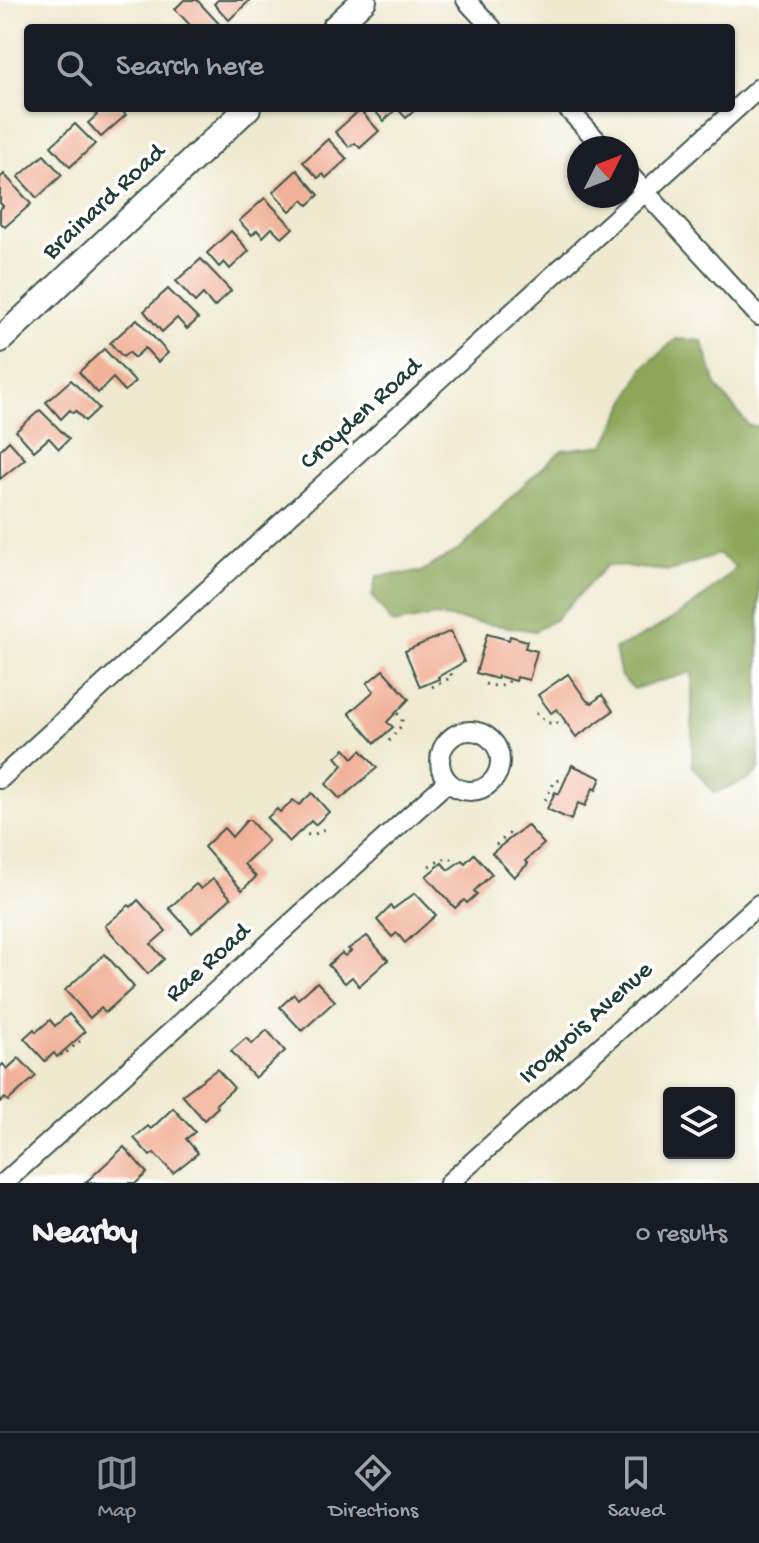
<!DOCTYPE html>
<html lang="en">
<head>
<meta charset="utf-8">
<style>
	body { margin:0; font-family:"Gochi Hand",sans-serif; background:#20242c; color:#f1f3f6 }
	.controls { position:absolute; right:24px; bottom:24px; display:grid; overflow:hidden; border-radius:8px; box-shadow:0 2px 6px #0004 }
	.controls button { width:72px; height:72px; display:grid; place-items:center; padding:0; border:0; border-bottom:2px solid #363941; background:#171b24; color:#f1f3f6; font:40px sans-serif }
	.compass { position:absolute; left:567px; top:136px; width:72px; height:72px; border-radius:50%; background:#171b24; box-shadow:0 2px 6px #0004; rotate:48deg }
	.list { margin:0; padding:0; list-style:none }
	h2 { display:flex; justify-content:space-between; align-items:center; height:104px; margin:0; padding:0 32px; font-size:34px }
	h2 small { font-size:26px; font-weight:400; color:#9ea1a6 }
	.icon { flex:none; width:44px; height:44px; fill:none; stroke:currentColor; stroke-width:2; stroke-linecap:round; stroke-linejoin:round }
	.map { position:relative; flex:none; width:759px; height:1183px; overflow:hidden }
	.search { position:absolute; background:#171b24; box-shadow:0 2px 6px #0004; left:24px; right:24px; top:24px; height:88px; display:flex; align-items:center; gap:20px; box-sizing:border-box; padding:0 28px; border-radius:8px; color:#9ea1a6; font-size:30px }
	.sheet { height:248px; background:#171b24 }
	nav { display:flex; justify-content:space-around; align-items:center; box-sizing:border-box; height:112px; border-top:2px solid #363941; background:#171b24; font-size:22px; color:#9ea1a6 }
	nav a { display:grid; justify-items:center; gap:4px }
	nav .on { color:#8c9099 }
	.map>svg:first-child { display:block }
</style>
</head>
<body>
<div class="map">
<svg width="759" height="1183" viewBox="0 0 759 1183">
	<rect width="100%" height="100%" fill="#fff"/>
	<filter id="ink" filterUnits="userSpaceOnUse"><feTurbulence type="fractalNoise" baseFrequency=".0125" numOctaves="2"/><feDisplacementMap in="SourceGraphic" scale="16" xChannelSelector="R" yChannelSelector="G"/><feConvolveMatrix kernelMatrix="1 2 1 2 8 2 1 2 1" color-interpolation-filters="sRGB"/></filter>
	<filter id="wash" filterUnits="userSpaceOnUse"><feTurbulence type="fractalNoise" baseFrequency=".006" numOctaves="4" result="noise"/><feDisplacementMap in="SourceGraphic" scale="32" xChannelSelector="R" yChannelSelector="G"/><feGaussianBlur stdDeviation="1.8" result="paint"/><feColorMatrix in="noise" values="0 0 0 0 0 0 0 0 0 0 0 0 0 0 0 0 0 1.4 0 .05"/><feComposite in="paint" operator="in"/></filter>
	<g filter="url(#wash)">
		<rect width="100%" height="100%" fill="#efe9cf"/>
		<path fill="#8ca75a" stroke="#567247" stroke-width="2" d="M676,339L702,341L717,387L749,426H759V769L750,779L714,793L692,765V672L634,689L621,677L615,649C661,629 701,604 736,567L718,554L670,571L607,565L557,618L535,631L435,616L393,624L372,596L377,576L420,572L462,548L516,492L562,450L605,445L643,368Z"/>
		<g id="blocks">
			<g fill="#f2b29a">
				<path d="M184,0H197L223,28H186L190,25L175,9Z"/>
				<path d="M218,0H250L229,20L214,4Z"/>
				<path d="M93,108H119L126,115L101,137L88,123L97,115L91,110Z"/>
				<path d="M372,108H417L406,118L397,108L384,121Z"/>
				<path d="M360,110L379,131L360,148L355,143L349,147L335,132Z"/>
				<path d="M75,124L95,144L70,167L51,146Z"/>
				<path d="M328,139L347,159L326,178L323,174L318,178L303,162Z"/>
				<path d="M44,155L62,175L37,198L18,177Z"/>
				<path d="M297,170L319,195L308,205L303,200L290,211L273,192Z"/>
				<path d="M4,174L31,204L5,227L0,222V209L3,206L0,203V178Z"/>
				<path d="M265,198L293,228L282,238L272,228L263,237L257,230L252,235L239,221Z"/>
				<path d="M231,231L249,251L230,269L224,262L219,267L207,253Z"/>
				<path d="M201,259L231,291L214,307L203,294L195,302L176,281Z"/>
				<path d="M168,289L198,319L187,329L177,318L162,332L144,311Z"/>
				<path d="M137,319L168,353L158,362L145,348L134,358L129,352L123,357L110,343Z"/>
				<path d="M104,349L135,382L125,391L113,378L98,393L79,372Z"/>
				<path d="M71,380L99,408L85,421L76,411L73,413L70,410L61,419L46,402Z"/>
				<path d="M40,410L69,439L59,449L49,438L34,451L16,431Z"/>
				<path d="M9,441L25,459L0,479V450Z"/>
				<path d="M451,631L464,662L438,677L439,679L420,687L405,651Z"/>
				<path d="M487,634L509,640L510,636L527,641L525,648L537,651L529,680L517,677L516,681L498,676L497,679L476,673Z"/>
				<path d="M383,670L409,699L387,722L393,727L375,743L349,713L374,691L367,683Z"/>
				<path d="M568,674L587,701L592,703L602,695L613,711L576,737L557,709L551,713L538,695Z"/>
				<path d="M345,749L353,758L361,750L377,768L340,799L326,784L343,765L336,757Z"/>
				<path d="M572,765L601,778L596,790L593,788L585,806L578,803L571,820L547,809L555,792L559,794Z"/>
				<path d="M312,793L329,812L315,825L311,821L289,842L267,818L277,809L280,812L293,800L299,805Z"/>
				<path d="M247,820H250L268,841L244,864L256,877L242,890L204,847L224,828L232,837Z"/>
				<path d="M527,825L544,844L525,861L528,864L514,877L492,853Z"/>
				<path d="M474,854L492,874L474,891L477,894L467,903L464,900L455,908L426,876L442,863L448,870L462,860L465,863Z"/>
				<path d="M213,879L231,898L192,933L169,908L196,884L201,889Z"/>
				<path d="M415,893L436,915L405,943L397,933L392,937L377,920L391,906L393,909Z"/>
				<path d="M138,900L166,931L151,944L164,959L148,974L105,926L129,905L131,907Z"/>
				<path d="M367,936L388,960L359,986L352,977L345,983L328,965L342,953L345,956L351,951L348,949Z"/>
				<path d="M105,954L134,987L105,1013L101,1008L90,1018L65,990Z"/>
				<path d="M317,982L335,1001L302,1031L280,1007L294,994L298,999Z"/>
				<path d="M69,1014L85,1032L57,1057L54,1053L45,1061L24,1038L34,1029L36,1032L50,1020L55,1026Z"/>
				<path d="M267,1030L285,1051L255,1078L231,1051L246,1038L252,1044Z"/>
				<path d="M19,1058L36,1076L8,1101L5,1098L0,1102V1067L3,1064L7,1069Z"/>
				<path d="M217,1069L234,1088L216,1104L218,1107L204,1120L182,1095Z"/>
				<path d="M173,1108L195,1132L186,1139L198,1153L173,1173L154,1153L150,1156L134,1138L148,1126L151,1129Z"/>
				<path d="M124,1147L147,1173L136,1183H85Z"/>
			</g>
		</g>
	</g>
	<g filter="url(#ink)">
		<use href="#blocks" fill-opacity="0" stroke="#3e574b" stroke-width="2"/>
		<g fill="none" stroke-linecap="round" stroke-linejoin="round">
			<g stroke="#3e574b" stroke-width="22">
				<g id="street">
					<path d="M466,0L492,28"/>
					<path d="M567,108L604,148"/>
					<path d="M627,172L759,316"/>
					<circle cx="470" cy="761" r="30"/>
					<path d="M0,779L759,88"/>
					<path d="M4,1183L447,782"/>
					<path d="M449,1183L759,904"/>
				</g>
			</g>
			<g stroke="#3e574b" stroke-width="28">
				<g id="secondary">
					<path d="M334,28L364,0"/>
					<path d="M0,340L248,108"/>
				</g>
			</g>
			<g stroke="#3e574b" stroke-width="3" stroke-dasharray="2 6" stroke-linecap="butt">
				<path d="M485,684C494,686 505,689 510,679"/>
				<path d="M432,687L452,677L450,671"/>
				<path d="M536,713L548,723H566"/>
				<path d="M389,741L402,725V719L397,713"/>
				<path d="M545,800L555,781L566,779"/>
				<path d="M300,831C310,839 319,833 328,826"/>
				<path d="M496,845L509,834L513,838"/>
				<path d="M429,866L448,857L458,863"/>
				<path d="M61,1054L62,1056L80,1041"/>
			</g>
			<use href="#street" stroke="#fff" stroke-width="18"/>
			<use href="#secondary" stroke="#fff" stroke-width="24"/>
		</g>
	</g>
	<g text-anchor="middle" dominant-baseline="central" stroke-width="7" stroke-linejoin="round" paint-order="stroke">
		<g font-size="26" fill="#1f3d34" stroke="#fff">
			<text transform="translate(105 203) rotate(-43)">Brainard Road</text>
			<text transform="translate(362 415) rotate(-42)">Croyden Road</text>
			<text transform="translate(209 964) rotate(-42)">Rae Road</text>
			<text transform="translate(587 1024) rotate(-42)">Iroquois Avenue</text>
		</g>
	</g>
</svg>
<div class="controls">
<button><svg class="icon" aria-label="layers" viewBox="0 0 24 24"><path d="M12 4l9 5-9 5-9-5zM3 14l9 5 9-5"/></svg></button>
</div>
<svg class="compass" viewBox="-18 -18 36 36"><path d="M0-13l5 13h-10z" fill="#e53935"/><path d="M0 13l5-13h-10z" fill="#9ea1a6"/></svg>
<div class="search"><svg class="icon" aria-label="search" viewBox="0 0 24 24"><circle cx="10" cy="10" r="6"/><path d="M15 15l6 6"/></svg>Search here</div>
</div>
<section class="sheet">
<h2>Nearby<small>0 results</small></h2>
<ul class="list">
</ul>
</section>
<nav>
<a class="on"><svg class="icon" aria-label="map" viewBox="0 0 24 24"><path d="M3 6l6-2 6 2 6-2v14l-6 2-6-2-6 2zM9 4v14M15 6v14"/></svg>Map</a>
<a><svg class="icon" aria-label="directions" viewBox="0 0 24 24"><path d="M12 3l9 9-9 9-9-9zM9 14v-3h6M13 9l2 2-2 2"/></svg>Directions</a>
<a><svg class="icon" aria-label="saved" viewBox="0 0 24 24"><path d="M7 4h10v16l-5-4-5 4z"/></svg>Saved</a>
</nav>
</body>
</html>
